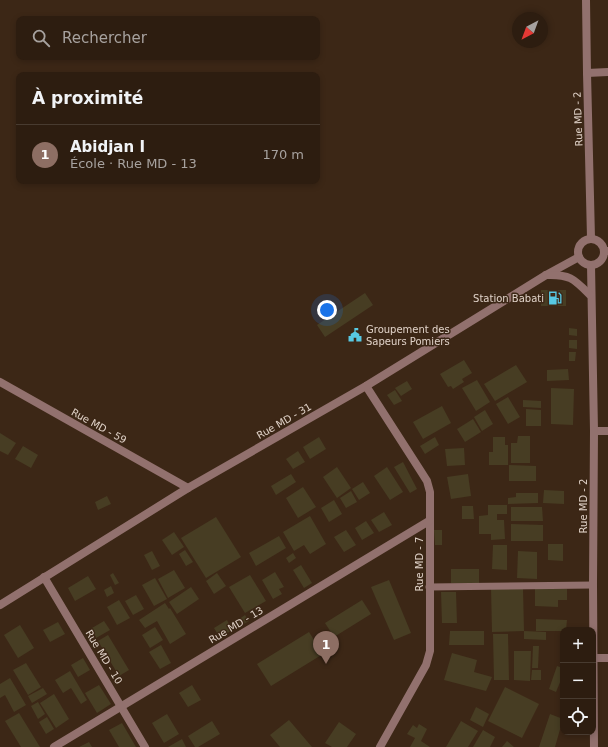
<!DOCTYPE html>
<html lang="fr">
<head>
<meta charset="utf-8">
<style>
	body { margin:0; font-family:"DejaVu Sans",sans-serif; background:#392a1e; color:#f1f3f6 }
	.controls { position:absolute; right:12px; bottom:12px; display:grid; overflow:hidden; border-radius:8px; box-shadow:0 2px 6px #0003 }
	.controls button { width:36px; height:36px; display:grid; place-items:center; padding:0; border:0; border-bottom:1px solid #483b30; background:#2d1d10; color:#f1f3f6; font:20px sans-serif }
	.compass { position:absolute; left:512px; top:12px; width:36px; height:36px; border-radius:50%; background:#2d1d10; box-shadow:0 2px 6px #0003; rotate:221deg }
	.you { position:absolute; left:327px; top:310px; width:14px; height:14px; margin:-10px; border:3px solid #fff; border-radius:50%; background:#1a73e8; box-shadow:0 0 0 6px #1a73e833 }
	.badge { display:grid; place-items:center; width:26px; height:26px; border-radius:50%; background:#ea580c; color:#fff; font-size:13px; font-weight:700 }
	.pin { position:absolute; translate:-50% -33px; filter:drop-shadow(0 1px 2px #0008) }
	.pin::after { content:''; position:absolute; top:21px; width:14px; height:12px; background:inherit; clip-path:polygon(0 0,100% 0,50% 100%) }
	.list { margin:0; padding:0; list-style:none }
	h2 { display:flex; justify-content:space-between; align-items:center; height:52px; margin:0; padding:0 16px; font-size:17px }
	h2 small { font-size:13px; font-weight:400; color:#a7a29f }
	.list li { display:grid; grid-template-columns:26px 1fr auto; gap:12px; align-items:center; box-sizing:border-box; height:60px; padding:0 16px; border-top:1px solid #483b30 }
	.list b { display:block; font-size:15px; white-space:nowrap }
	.list p { margin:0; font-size:13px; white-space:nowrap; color:#a7a29f }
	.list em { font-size:13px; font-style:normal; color:#a7a29f }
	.icon { flex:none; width:22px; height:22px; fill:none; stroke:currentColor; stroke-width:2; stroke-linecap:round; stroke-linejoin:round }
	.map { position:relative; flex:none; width:608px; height:747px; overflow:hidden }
	.search { position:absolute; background:#2d1d10; box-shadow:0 2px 6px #0003; left:16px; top:16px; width:304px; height:44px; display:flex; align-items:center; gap:10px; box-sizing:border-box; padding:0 14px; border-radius:8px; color:#a7a29f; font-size:15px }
	.panel { position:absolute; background:#2d1d10; box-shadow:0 2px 6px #0003; left:16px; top:72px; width:304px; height:112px; border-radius:8px }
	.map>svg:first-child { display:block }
</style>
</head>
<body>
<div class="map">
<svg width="608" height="747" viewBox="0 0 608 747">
	<rect width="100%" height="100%" fill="#3c2716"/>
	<g fill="#473d23">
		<rect x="541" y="290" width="25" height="16"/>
		<path d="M365,293L373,305L325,337L317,325Z"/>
		<path d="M569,328L577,329V336L569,335Z"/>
		<path d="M569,340H577V349L569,348Z"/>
		<path d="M569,352H576L575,361H569Z"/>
		<path d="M464,360L472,373L462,379L464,382L453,389L451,386L448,387L440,374Z"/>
		<path d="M516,365L527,382L495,401L484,384Z"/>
		<path d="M568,369L569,380L547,381V370Z"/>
		<path d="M477,380L490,402L476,411L462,388Z"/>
		<path d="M407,381L412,389L401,396L395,388Z"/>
		<path d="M551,388L574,389L573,425L551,424Z"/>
		<path d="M395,390L402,401L394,405L387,395Z"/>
		<path d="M508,397L520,417L508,424L496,404Z"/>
		<path d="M523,400L541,401V408L523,407Z"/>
		<path d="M442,406L451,423L423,439L413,422Z"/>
		<path d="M526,409L541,410V426H526Z"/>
		<path d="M485,410L493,424L482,431L474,417Z"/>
		<path d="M473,419L481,432L465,442L457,429Z"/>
		<path d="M0,433L16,443L8,455L0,451Z"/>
		<path d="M518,436H530V463H511V443H517Z"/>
		<path d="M319,437L326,449L310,459L303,447Z"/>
		<path d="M435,437L439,445L425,454L420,446Z"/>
		<path d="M493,437H505V445H508V465H489V452H493Z"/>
		<path d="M23,446L38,455L31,468L15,459Z"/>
		<path d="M464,448L465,465L447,466L445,449Z"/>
		<path d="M298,451L305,462L293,469L286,459Z"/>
		<path d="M403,462L417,489L410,493L394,467Z"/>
		<path d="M509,465L536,466V481H509Z"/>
		<path d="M337,467L351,488L337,498L323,477Z"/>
		<path d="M387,467L403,492L390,500L374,476Z"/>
		<path d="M291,474L296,482L276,495L271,486Z"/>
		<path d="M468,474L471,496L451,499L447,477Z"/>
		<path d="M363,482L370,493L359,500L352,489Z"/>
		<path d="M303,487L316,507L298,518L286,498Z"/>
		<path d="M544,490L564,491V504L543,503Z"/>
		<path d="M351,491L357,502L346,508L340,498Z"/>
		<path d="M516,493H538V503L508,504V498L516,497Z"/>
		<path d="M107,496L111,504L98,510L95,502Z"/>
		<path d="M334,500L342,514L329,522L321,508Z"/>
		<path d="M488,505H507V514H497V520H504L505,539L491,540V534H479V516L488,515Z"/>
		<path d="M462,506H473L474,519H462Z"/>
		<path d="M511,507H542L543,521H511Z"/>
		<path d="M384,512L392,525L379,532L371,520Z"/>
		<path d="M310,516L326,544L310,554L304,545L294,551L283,532Z"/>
		<path d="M216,517L241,557L206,578L181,538Z"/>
		<path d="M366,521L374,533L362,540L355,528Z"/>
		<path d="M511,524L543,525V541H511Z"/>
		<path d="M346,530L356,545L344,552L334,537Z"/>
		<path d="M434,530H442V545H435Z"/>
		<path d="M174,532L184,547L172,555L162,540Z"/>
		<path d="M279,536L286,548L256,566L249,553Z"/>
		<path d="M548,544H563V561L548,560Z"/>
		<path d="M493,545H507V570L492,569Z"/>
		<path d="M185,550L193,562L186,566L179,554Z"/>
		<path d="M152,551L160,566L152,570L144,555Z"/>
		<path d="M518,551L537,552V579L517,578Z"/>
		<path d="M293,553L296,558L289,563L286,558Z"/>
		<path d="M301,565L312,583L304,588L293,570Z"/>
		<rect x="451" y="569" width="28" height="14"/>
		<path d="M174,570L185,588L168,598L158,579Z"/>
		<path d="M275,572L284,587L279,589L282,594L273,599L262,580Z"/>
		<path d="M113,573L119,583L115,585L110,575Z"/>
		<path d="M217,573L226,586L214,594L206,581Z"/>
		<path d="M250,575L266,601L245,613L229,587Z"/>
		<path d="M88,576L96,589L75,601L68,588Z"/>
		<path d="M155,578L167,599L154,606L142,585Z"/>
		<path d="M389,580L411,633L394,640L371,587Z"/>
		<path d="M111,586L114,593L107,597L104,590Z"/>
		<path d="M191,587L199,599L177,614L169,602Z"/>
		<path d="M491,588H523L524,631L492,632Z"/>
		<path d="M535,588L567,589V600H558V607L535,606Z"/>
		<path d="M441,592H456L457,623H442Z"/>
		<path d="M136,595L144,609L133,615L125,601Z"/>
		<path d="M119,600L130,618L117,625L107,607Z"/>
		<path d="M362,600L371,614L334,637L325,623Z"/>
		<path d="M165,603L169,609L170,608L186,634L170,644L157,621L145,628L139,620Z"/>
		<path d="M245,615L249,621L235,629L232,624Z"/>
		<path d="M536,619L567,620L566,630H563V631H536Z"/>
		<path d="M227,620L232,630L220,638L214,628Z"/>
		<path d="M104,621L110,630L96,638L92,628Z"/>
		<path d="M58,622L65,634L50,642L43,630Z"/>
		<path d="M20,625L34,648L18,658L4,635Z"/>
		<path d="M155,627L163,640L150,648L142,635Z"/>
		<path d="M450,631H484V645H449Z"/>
		<path d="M524,631L546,632V640L524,639Z"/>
		<path d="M309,632L323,654L271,686L257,664Z"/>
		<path d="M493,634H508L509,680H494Z"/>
		<path d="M108,635L129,670L119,676L98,641Z"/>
		<path d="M161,645L171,663L160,669L149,652Z"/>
		<path d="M533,646H539L538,668H532Z"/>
		<path d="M514,651H531L530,681L514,680Z"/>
		<path d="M452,653L477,660L474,672L492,677L486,691L444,680Z"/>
		<path d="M83,658L90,670L78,677L71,665Z"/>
		<path d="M26,663L41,687L28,695L13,670Z"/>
		<path d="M557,666L563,668V675L556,692L549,689Z"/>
		<path d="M532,670H541V680H531Z"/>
		<path d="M70,671L87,700L81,704L71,688L63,693L55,680Z"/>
		<path d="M10,678L26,705L14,712L5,695L0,698V684Z"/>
		<path d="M99,685L111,704L97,713L85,693Z"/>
		<path d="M192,685L201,700L188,707L179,693Z"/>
		<path d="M505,687L539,704L522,738L488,721Z"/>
		<path d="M43,688L47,694L32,703L28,696Z"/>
		<path d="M54,694L69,719L56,728L40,703Z"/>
		<path d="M38,702L45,714L38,719L31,706Z"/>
		<path d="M476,707L489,714L483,727L470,720Z"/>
		<path d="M19,713L40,747H21L5,721Z"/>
		<path d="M167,714L179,734L164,743L152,723Z"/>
		<path d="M550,714L563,719L555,747H539Z"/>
		<path d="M47,717L54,729L46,734L39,722Z"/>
		<path d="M289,720L312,747H280L270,735Z"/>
		<path d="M212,721L220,734L198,747H195L188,736Z"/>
		<path d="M461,721L478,731L468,747H446Z"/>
		<path d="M339,722L356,734L347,747H332L325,743Z"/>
		<path d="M122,723L136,747H119L109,730Z"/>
		<path d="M419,724L427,729L421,741L430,747H410L415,738L407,734L413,725L417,728Z"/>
		<path d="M483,730L495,737L490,747H473Z"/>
		<path d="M182,739L186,747H168Z"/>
		<path d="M507,741L514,747H502Z"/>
		<path d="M89,742L92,747H79Z"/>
	</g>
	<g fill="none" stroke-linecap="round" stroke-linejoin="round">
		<path stroke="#92716e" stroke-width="7" d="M429,587L593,585"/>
		<g stroke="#92716e" stroke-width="8">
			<path d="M587,73L608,72"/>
			<path d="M604,251H608"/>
			<path d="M0,382L188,488"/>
			<path d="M366,386L420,470L427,481L430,492V651L426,665L380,747"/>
			<path d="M594,431H608"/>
			<path d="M44,577L145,747"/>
			<path d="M0,605L188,488L366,386L546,275L579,257"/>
			<path d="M593,658H608"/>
			<path d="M54,747L429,521"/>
		</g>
		<g stroke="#92716e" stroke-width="8">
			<path d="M586,0L587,73L591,238"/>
			<circle cx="591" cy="252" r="13"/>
			<path d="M591,265L594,431L593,585L594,747"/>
			<path d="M546,275C570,274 574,279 590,295"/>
		</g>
	</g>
	<defs>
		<g id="fuel-bare" transform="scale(1.08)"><path d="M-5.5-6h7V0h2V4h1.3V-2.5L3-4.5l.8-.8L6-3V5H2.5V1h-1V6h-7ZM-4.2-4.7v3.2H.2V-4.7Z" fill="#58c9e3" stroke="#3c2716" stroke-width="2.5" paint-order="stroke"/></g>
		<g id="civic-bare" transform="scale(1.08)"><path d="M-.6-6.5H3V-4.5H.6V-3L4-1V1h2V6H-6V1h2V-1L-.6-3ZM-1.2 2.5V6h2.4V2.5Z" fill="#58c9e3" stroke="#3c2716" stroke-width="2.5" paint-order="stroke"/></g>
	</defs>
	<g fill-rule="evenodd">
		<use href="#fuel-bare" x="555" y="298"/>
		<use href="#civic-bare" x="355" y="335"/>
	</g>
	<g text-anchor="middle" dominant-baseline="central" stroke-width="3" stroke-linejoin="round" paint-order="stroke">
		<g font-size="10" fill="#e0d2c8" stroke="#3c2716">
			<text transform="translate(578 119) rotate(-92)">Rue MD - 2</text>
			<text transform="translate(284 421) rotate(-30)">Rue MD - 31</text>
			<text transform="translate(99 426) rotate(29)">Rue MD - 59</text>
			<text transform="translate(583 506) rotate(-90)">Rue MD - 2</text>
			<text transform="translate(419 564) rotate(-90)">Rue MD - 7</text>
			<text transform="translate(236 625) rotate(-31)">Rue MD - 13</text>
			<text transform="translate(104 657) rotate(59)">Rue MD - 10</text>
		</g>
		<g font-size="10" fill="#e0d2c8" stroke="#3c2716" text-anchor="end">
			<text x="544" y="298">Station Babati</text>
			<text x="366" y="329" text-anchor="start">Groupement des<tspan x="366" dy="12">Sapeurs Pomiers</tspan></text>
		</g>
	</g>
</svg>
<div class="controls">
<button>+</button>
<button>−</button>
<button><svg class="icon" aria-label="locate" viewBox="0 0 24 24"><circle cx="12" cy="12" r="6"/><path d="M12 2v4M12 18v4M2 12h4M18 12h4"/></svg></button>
</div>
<svg class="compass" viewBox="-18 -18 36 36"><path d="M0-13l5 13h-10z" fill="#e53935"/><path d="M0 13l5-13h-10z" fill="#a7a29f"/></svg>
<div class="you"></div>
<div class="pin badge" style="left:326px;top:664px;background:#8d6e63">1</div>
<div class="search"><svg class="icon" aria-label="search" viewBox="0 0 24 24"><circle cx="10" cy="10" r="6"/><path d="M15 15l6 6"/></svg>Rechercher</div>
<section class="panel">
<h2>À proximité<small></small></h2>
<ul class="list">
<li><span class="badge" style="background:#8d6e63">1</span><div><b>Abidjan I</b><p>École · Rue MD - 13</p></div><em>170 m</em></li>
</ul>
</section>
</div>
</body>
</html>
